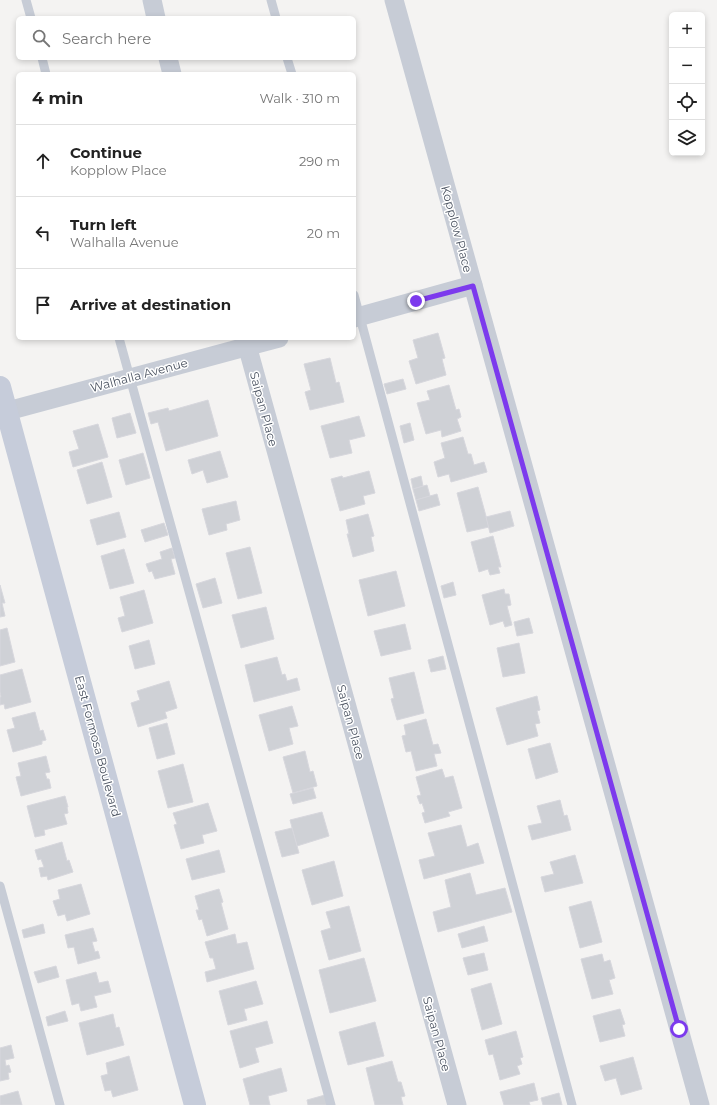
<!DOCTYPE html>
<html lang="en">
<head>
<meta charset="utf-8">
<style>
	body { margin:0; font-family:Montserrat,sans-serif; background:#f2f2f2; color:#222 }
	.controls { position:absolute; right:12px; top:12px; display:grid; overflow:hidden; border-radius:6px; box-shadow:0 2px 6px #0003 }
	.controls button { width:36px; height:36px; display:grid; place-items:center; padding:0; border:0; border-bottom:1px solid #e0e0e0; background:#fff; color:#222; font:20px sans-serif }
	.stop { position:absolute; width:12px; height:12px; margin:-9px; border:3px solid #7c3aed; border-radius:50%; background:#fff }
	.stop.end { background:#7c3aed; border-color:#fff; box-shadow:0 1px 4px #0008 }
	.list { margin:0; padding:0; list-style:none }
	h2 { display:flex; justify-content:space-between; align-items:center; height:52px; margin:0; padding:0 16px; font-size:17px }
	h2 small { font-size:13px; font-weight:400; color:#767676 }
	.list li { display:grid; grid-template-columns:26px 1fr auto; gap:12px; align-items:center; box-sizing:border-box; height:72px; padding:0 16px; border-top:1px solid #e0e0e0 }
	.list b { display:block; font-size:15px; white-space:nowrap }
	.list p { margin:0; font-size:13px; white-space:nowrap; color:#767676 }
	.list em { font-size:13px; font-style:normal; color:#767676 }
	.icon { flex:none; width:22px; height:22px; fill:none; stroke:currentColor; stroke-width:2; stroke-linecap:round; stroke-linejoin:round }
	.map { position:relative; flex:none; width:717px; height:1105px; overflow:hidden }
	.search { position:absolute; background:#fff; box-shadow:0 2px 6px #0003; left:16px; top:16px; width:340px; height:44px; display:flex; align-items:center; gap:10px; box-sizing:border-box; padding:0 14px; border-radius:6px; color:#767676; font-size:15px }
	.panel { position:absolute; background:#fff; box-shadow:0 2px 6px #0003; left:16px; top:72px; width:340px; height:268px; border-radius:6px }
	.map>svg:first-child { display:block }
</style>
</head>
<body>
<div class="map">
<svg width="717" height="1105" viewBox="0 0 717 1105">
	<rect width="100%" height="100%" fill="#f4f3f2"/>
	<g fill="#cfd1d6" stroke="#d7d7dd">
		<path d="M438,333L445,358L442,359L446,375L416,384L409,361L418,358L413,340Z"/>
		<path d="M330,358L336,383L339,382L344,402L310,410L305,392L311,390L304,364Z"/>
		<path d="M403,379L406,389L387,394L384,384Z"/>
		<path d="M449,385L456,410L459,409L461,417L457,419L461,431L442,437L441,430L426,434L417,403L430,400L427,391Z"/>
		<path d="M208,400L218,436L166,451L158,422L151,424L148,413L168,408L169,411Z"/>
		<path d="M130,413L136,433L117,438L112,418Z"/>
		<path d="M359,416L365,436L349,440L352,453L330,458L321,426Z"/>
		<path d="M410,423L414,440L404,443L400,426Z"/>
		<path d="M98,424L108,457L73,467L69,452L79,449L73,431Z"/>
		<path d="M463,437L468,454H471L474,465L484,462L487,472L451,482L449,474L438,477L434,462L445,458L441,443Z"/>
		<path d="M220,451L228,477L207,483L203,470L192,474L188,460Z"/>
		<path d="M143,453L150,478L126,485L119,460Z"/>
		<path d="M102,462L112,497L87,504L77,470Z"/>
		<path d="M369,471L375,493L363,496L365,504L340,511L331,479L342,476L343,478Z"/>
		<path d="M421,476L423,486L413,489L411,479Z"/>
		<path d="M427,485L430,496L416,500L413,489Z"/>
		<path d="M478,487L489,527L467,532L457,493Z"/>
		<path d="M437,494L440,505L419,511L416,500Z"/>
		<path d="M236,501L240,520L226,524L227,530L209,535L202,509Z"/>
		<path d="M510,511L514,526L490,533L486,517Z"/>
		<path d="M119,512L126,537L97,545L90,520Z"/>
		<path d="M368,514L374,536L371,537L374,551L353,557L347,534H349L346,520Z"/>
		<path d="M164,523L168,535L145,542L141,530Z"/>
		<path d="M493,536L501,567H498L500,573L490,575L488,569L479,572L471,542Z"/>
		<path d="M250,547L262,593L238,599L226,553Z"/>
		<path d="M172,548L175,558L171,559L175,574L155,579L152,571L149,572L146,564L162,559L160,552Z"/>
		<path d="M124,549L134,583L110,589L101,556Z"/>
		<path d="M396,571L405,606L368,616L359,580Z"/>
		<path d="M215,578L222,603L203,608L196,584Z"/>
		<path d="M453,582L456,595L444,598L441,586Z"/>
		<path d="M0,585L5,603H2L5,616L0,617Z"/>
		<path d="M504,589L505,594H509L511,605L507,606L512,625L505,627L503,621L490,625L482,595Z"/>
		<path d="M144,590L153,623L122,632L118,618L125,616L120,597Z"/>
		<path d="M266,607L274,639L241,648L232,615Z"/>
		<path d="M529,618L533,633L517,636L514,622Z"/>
		<path d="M405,624L411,649L381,656L374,631Z"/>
		<path d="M7,628L15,662L0,666V630Z"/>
		<path d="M149,640L155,664L135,669L129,646Z"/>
		<path d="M519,643L525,673L503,677L497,648Z"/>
		<path d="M443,656L446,669L431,672L428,660Z"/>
		<path d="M277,657L282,675L285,674L287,681L297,678L300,690L254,702L245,665Z"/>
		<path d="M22,669L31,702L5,709L4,704L0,705V697H1L0,692V675Z"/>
		<path d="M414,672L424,713L397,720L391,699L394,698L389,678Z"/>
		<path d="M169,681L177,708L165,712L167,718L138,727L131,703L140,700L137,691Z"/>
		<path d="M537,696L540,710L537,711L540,723L535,724L538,736L507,745L496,708Z"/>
		<path d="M292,706L298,726L289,728L293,744L269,751L259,715Z"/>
		<path d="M35,712L40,731L43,730L46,740L42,741V744L13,752L7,730L15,728L12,718Z"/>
		<path d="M426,719L433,745L438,744L441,753L434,754L437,766L416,771L411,751L406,752L402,736L406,735L404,725Z"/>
		<path d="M167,723L175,754L157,759L149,728Z"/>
		<path d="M550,743L558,772L536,779L528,749Z"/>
		<path d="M305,751L310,772L313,771L317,786L293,793L283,757Z"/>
		<path d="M46,756L50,772L45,773L47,779H49L51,788L21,796L16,777L21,776L18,763Z"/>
		<path d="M183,764L193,802L168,808L158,771Z"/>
		<path d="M442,769L445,778L453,776L462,808L448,812L450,816L425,823L422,813L425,812L422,803L420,804L417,796L421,795L416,777Z"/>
		<path d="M313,788L316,798L293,804L290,794Z"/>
		<path d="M65,796L68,807H67L68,813L64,814L67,824L44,830L45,835L35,837L27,806Z"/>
		<path d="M560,800L564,816L567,815L571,830L532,840L528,826L542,823L537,806Z"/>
		<path d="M208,803L217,831L202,835L204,843L181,849L174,825L177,824L173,813Z"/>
		<path d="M322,812L329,836L297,846L290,820Z"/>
		<path d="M461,825L467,847L478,843L484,863L424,879L419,860L435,856L428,833Z"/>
		<path d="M292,828L299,853L282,857L275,832Z"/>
		<path d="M62,842L67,861L69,860L73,872L48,880L47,876L41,877L39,868L44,867L41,859L38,860L35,850Z"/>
		<path d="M219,850L225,872L192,880L186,859Z"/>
		<path d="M575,855L583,883L545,892L541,877L554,874L550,862Z"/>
		<path d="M334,861L343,896L312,905L302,870Z"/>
		<path d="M470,873L476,895L505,888L512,912L438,932L433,912L451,907L445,880Z"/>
		<path d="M81,884L90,914L67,921L65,914L58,916L53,901L60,899L58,890Z"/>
		<path d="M219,889L223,902L221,903L228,929L207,936L202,919L199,920L196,910H199L195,896Z"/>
		<path d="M591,901L602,942L580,948L569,907Z"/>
		<path d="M349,906L361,951L329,960L321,931L331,928L326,912Z"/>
		<path d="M43,924L45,933L24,938L22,930Z"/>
		<path d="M484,926L488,941L462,948L458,934Z"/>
		<path d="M93,928L97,941L92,942L95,952L98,951L100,958L78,964L74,947L68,948L65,935Z"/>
		<path d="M235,934L237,944L247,942L254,969L207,982L205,972L216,969L213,958H210L205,942Z"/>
		<path d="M484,953L488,970L468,975L463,958Z"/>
		<path d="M602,954L604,962L610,960L615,978L609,980L613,994L592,999L581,959Z"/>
		<path d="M364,958L376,1001L330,1013L319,970Z"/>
		<path d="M56,966L59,977L38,983L34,972Z"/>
		<path d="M96,972L99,983L108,981L111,992L94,996L97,1007L81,1011L79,1003L72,1005L66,980Z"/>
		<path d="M256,981L263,1004L244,1009L247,1020L228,1025L219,991Z"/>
		<path d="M491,983L502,1024L482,1030L471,989Z"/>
		<path d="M620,1009L625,1024L622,1025L625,1036L600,1042L593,1016Z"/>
		<path d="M65,1011L68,1021L48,1026L46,1017Z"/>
		<path d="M113,1014L116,1028L119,1027L124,1045L87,1055L79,1023Z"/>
		<path d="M267,1021L273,1043L255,1048L259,1062L240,1068L230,1031Z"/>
		<path d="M375,1022L384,1056L348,1065L339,1032Z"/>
		<path d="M516,1031L523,1057L520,1058L522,1064L517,1066L520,1074L500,1080L493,1054L489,1055L485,1040Z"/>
		<path d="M11,1045L14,1058L5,1060L6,1066L9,1065L11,1072L8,1073L9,1079L0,1081V1048Z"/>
		<path d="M129,1056L138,1090L113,1097L111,1090L105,1091L101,1076L108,1074L106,1063Z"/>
		<path d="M633,1057L642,1089L621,1095L616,1078L605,1081L600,1066Z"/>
		<path d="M392,1061L398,1082H401L405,1096L401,1097L403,1105H375L366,1068Z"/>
		<path d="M281,1068L287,1091L268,1096L270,1105H250L243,1079Z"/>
		<path d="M534,1083L538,1100L529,1102L530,1105H504L500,1092Z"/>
		<path d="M18,1091L22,1105H0V1096Z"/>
		<path d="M559,1093L562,1105H543L541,1098Z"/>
		<path d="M325,1095L328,1105H308L307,1100Z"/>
	</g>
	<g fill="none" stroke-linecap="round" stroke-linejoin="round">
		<g stroke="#c7ccd6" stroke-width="9">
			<path d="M26,0L31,18"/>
			<path d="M271,0L276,18"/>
			<path d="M42,58L46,74"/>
			<path d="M287,58L292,74"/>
			<path d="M354,295L572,1105"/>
			<path d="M119,338L331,1105"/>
			<path d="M0,886L60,1105"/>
		</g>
		<g stroke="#c7ccd6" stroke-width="19">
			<path d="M152,0L156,18"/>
			<path d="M394,0L700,1105"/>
			<path d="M168,58L172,74"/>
			<path d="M354,318L473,285"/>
			<path d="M245,338L457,1105"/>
			<path d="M0,413L279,338"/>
		</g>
		<path stroke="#c6ccda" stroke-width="22" d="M0,387L195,1105"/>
	</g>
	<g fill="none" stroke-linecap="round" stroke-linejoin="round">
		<path stroke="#7c3aed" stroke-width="5" d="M416,301L473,286L679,1029"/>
	</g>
	<g text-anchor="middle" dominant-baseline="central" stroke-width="3" stroke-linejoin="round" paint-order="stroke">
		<g font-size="12" fill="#4a5260" stroke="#fff">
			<text transform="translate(457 229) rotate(75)">Kopplow Place</text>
			<text transform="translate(139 375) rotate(-15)">Walhalla Avenue</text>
			<text transform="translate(264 409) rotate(75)">Saipan Place</text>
			<text transform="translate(351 722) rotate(75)">Saipan Place</text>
			<text transform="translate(98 746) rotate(75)">East Formosa Boulevard</text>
			<text transform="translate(437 1034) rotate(75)">Saipan Place</text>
		</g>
	</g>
</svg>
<div class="controls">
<button>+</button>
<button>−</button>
<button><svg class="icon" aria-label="locate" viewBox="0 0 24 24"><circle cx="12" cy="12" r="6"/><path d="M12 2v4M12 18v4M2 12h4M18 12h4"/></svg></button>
<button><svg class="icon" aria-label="layers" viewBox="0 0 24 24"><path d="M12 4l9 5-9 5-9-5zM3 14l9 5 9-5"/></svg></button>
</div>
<div class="stop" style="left:679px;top:1029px"></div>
<div class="stop end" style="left:416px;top:301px"></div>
<div class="search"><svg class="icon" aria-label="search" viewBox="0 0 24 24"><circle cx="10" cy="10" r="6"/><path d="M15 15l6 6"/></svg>Search here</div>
<section class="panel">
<h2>4 min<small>Walk · 310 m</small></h2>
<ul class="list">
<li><svg class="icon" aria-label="ahead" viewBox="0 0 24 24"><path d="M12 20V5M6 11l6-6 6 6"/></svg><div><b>Continue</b><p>Kopplow Place</p></div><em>290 m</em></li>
<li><svg class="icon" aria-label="left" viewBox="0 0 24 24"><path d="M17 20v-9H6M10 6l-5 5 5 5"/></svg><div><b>Turn left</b><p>Walhalla Avenue</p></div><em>20 m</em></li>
<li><svg class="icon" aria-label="arrive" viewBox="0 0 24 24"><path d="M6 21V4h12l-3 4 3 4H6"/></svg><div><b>Arrive at destination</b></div></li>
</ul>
</section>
</div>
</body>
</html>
